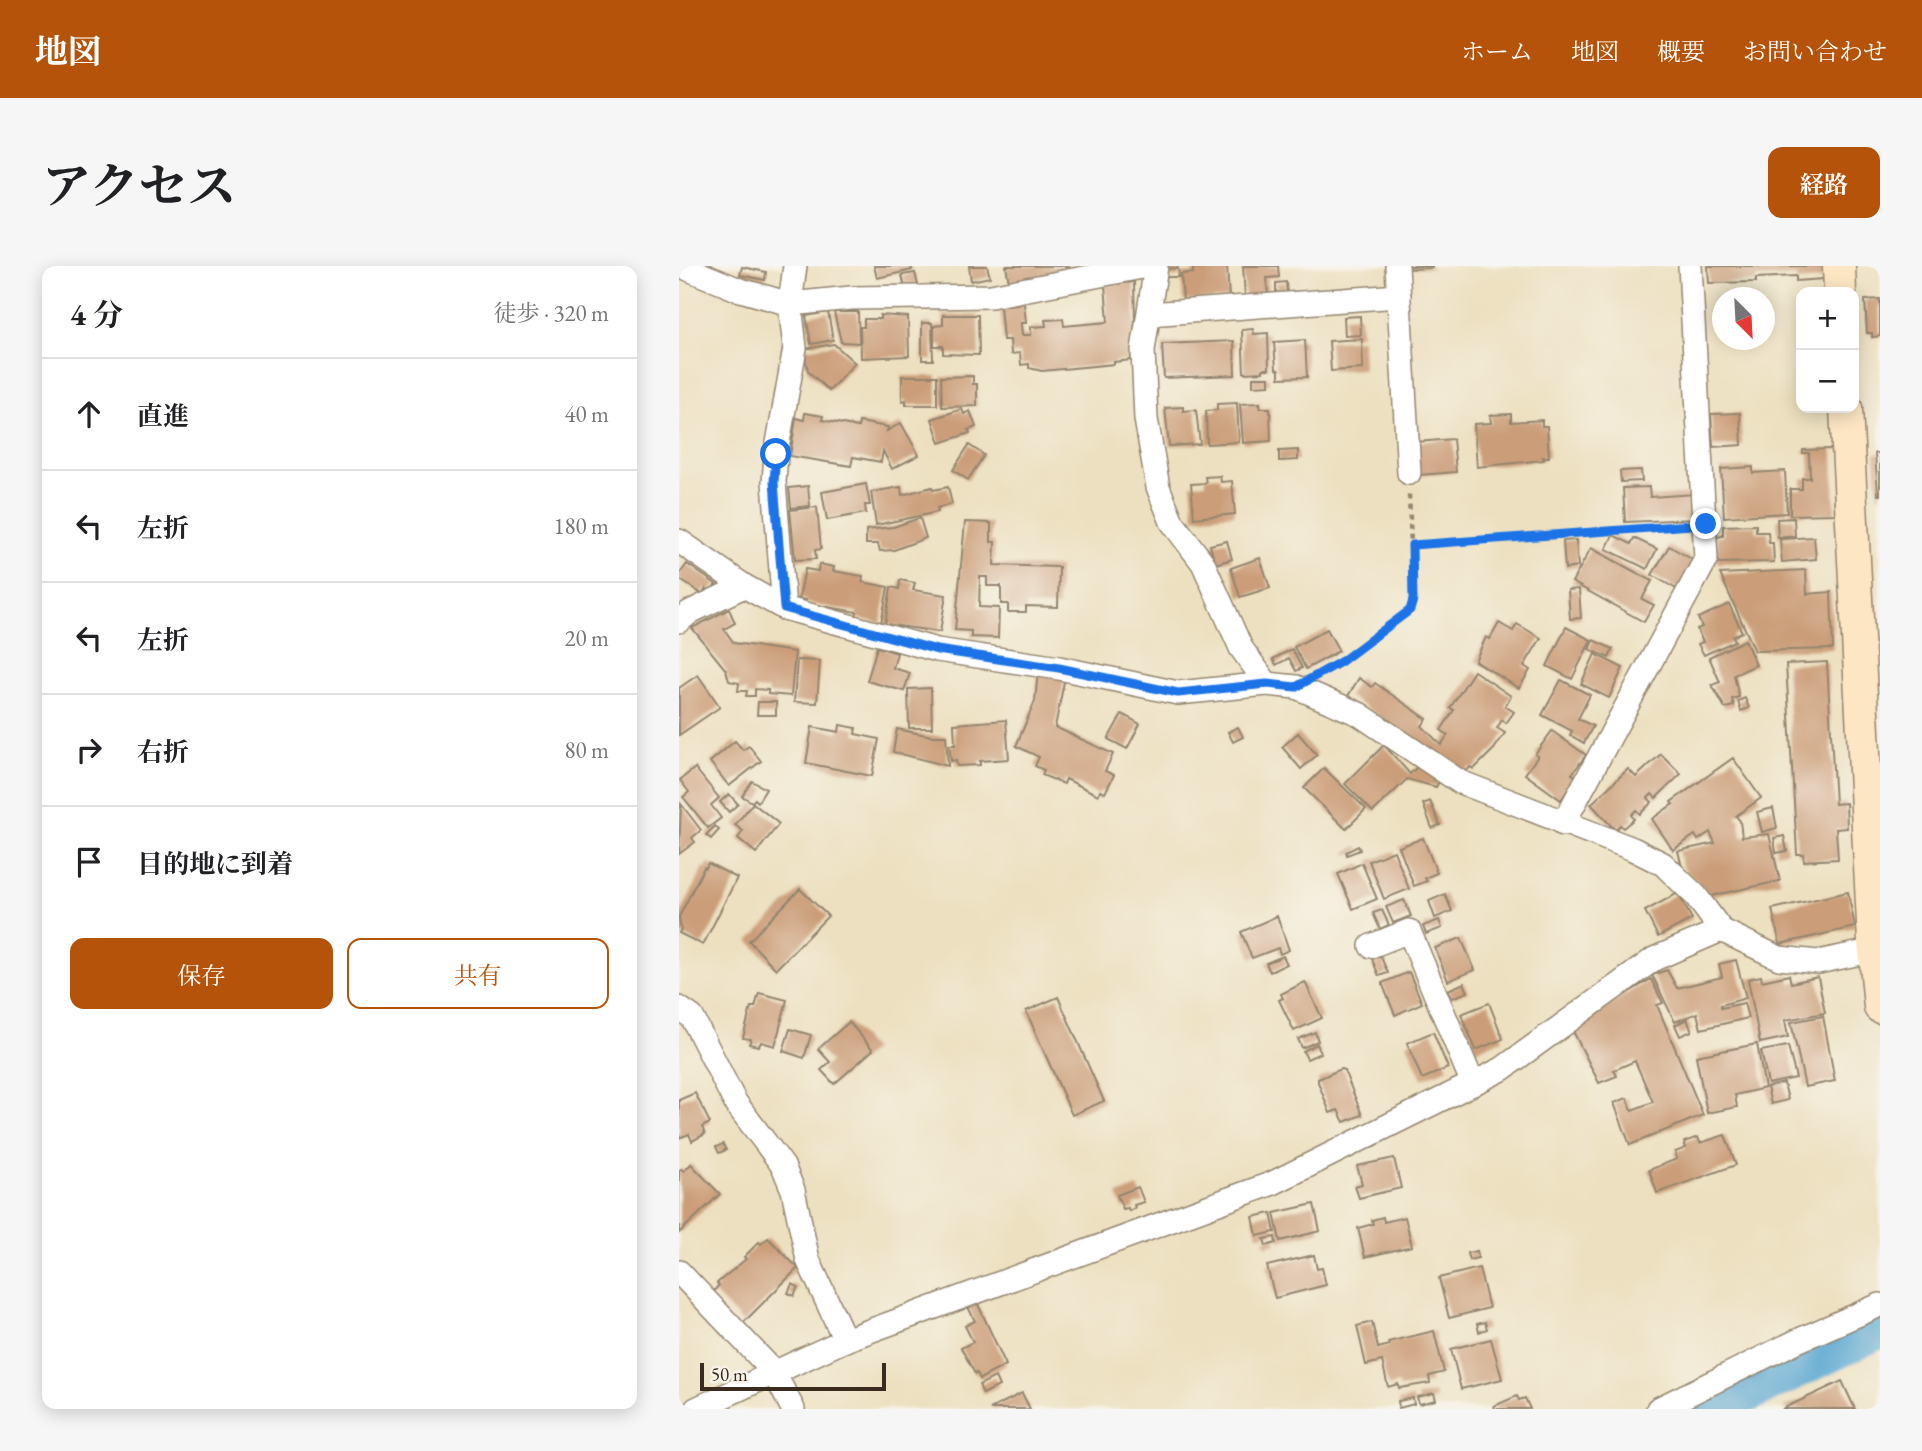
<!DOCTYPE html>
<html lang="ja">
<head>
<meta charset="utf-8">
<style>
	body { margin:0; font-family:"EB Garamond","Noto Serif JP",serif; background:#f6f6f6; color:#202124 }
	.controls { position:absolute; right:21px; top:21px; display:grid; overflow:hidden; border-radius:14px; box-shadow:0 4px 18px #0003 }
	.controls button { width:63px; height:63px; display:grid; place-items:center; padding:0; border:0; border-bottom:2px solid #e0e0e0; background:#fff; color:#202124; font:35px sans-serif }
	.compass { position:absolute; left:1033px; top:21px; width:63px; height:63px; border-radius:50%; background:#fff; box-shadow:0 4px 18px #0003; rotate:156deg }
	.scale { position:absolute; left:21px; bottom:18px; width:186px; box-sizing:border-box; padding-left:7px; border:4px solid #3b2a1e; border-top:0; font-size:19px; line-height:24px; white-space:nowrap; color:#3b2a1e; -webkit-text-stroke:5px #f7f3e8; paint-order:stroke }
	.stop { position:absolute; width:21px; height:21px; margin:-16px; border:5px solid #1a73e8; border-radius:50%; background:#fff }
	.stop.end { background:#1a73e8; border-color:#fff; box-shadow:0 2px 7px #0008 }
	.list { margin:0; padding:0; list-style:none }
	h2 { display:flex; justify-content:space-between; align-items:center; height:91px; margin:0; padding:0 28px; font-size:30px }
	h2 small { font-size:23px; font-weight:400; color:#757577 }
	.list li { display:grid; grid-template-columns:46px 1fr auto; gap:21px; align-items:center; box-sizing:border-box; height:112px; padding:0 28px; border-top:2px solid #e0e0e0 }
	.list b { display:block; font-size:26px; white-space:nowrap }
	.list em { font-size:23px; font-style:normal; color:#757577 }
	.actions { display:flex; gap:14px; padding:21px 28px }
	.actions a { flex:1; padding:16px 0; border:2px solid #b45309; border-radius:14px; text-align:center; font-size:24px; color:#b45309 }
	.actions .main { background:#b45309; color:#fff }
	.icon { flex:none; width:38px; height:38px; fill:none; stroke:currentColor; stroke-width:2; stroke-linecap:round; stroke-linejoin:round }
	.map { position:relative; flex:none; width:1201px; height:1143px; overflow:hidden; border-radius:14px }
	header { display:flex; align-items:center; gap:42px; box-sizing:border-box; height:98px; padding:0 35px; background:#b45309; color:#fff }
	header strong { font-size:33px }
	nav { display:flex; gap:38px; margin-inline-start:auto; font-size:24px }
	.intro { display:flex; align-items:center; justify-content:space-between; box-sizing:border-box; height:168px; padding:0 42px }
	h1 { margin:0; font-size:49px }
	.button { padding:18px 32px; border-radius:14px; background:#b45309; color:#fff; font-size:24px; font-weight:700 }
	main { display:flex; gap:42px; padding:0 42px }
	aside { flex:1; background:#fff; border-radius:14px; box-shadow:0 4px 18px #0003 }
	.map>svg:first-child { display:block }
</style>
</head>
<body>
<header>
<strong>地図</strong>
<nav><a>ホーム</a><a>地図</a><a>概要</a><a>お問い合わせ</a></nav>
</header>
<div class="intro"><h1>アクセス</h1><a class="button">経路</a></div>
<main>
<aside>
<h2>4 分<small>徒歩 · 320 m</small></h2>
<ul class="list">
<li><svg class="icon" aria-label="ahead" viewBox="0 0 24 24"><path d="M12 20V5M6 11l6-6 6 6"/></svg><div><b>直進</b></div><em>40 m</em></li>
<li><svg class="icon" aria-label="left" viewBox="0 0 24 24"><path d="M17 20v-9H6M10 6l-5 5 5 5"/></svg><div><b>左折</b></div><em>180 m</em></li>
<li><svg class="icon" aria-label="left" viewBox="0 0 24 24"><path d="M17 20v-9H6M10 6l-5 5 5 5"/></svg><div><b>左折</b></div><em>20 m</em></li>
<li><svg class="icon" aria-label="right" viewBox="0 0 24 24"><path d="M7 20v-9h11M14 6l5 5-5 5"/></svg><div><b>右折</b></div><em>80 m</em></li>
<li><svg class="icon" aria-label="arrive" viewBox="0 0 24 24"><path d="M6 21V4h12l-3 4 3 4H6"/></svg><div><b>目的地に到着</b></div></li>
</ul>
<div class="actions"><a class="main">保存</a><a>共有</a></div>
</aside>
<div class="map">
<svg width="1201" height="1143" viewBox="0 0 1201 1143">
	<rect width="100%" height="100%" fill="#f7f3e8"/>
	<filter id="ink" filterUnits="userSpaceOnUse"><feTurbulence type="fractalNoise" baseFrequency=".0143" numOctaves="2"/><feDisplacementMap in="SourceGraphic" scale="14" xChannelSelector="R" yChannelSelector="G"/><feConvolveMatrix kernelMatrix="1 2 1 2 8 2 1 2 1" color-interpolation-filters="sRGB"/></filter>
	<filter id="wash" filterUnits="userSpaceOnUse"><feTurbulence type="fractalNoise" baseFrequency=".00686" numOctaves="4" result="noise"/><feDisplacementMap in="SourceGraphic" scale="28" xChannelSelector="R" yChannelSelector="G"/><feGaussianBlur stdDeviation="1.57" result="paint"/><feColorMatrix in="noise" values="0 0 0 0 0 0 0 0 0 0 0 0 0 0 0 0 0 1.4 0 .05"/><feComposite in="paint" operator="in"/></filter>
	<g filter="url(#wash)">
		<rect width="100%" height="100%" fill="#ede0c0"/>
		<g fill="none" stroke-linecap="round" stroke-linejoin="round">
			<path stroke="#57a6d1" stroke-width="46" d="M1028,1143L1201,1059"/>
		</g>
		<g id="blocks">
			<g fill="#cb9d78">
				<path d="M195,0H232L233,4L198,12Z"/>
				<path d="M290,0H308L311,11L292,15Z"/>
				<path d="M327,0H390L391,6L330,16Z"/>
				<path d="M548,0L550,32L504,35L502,8L514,7V2Z"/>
				<path d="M564,0H599L600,11L588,12L589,29L566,31Z"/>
				<path d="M727,0H753V2L727,3Z"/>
				<path d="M1029,0H1144L1145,13L1117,15V10L1077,12V16L1030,17Z"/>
				<path d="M63,1L87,6L86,14L61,9Z"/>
				<path d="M499,2L500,11H482V3Z"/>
				<path d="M236,7L239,19L226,22L223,9Z"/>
				<path d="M455,16L456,55L452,94L435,96V98L363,105L350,102V98L342,99L341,87L332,88L331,74H324L321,40L345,37L347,57H342L343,69H352V61L367,60L366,54L384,53L385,60L429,56L426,19Z"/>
				<path d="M607,16L608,28L597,29V17Z"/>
				<path d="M1201,33V70L1193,71V67H1188L1186,34Z"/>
				<path d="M149,46L154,74L132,78L127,50Z"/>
				<path d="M155,46H179L180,77L162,76Z"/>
				<path d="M201,49L229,51L230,90L182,92L181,61H185V53H201Z"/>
				<path d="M264,49H299L300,89L264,88V80H255V60L264,59Z"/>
				<path d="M681,50L682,69L666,70L665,51Z"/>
				<path d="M243,57H253L254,94H243Z"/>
				<path d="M574,63L575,68L589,67L590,103H584V106L565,107L563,64Z"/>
				<path d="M683,73L684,103L652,105L650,75Z"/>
				<path d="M626,74L628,111L600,112V104L597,103L595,76Z"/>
				<path d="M555,75L556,109L485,112L483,78Z"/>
				<path d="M155,78L176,97L150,125L129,105L125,83Z"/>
				<path d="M223,110H258V139H227V134L223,135Z"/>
				<path d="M294,110V118H298V140L263,141L262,111Z"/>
				<path d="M574,111H590V119L574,120Z"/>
				<path d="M558,137L560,176L528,178L527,145L538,144V138Z"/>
				<path d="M581,137V142H591L592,175L564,177L561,138Z"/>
				<path d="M504,141V145L517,144L521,178L490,180L486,142Z"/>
				<path d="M283,143L285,148L291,145L297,161L289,164L291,167L261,177L253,153Z"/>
				<path d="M126,147L144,150L143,154L179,161L180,156L209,161L208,165L222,157L240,189L213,203L204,185L202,196L174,191L172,200L111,190L117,152L125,154Z"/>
				<path d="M1061,147L1063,179L1034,181L1032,148Z"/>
				<path d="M832,148V156L863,154V160H868L870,191H864L865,194L798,201L795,158L812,157L811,149Z"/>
				<path d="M774,173L777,206L740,209L737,176Z"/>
				<path d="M290,179L305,189L289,214L274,204Z"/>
				<path d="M1152,183L1154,186L1156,248L1111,249V223H1123V212H1131L1130,187H1124V184Z"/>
				<path d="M619,184V194L600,195V185Z"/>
				<path d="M1196,187H1201V229H1199Z"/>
				<path d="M1074,201V207L1106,205L1108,247L1045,251L1042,203Z"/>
				<path d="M962,204L963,215L942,216L941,205Z"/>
				<path d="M541,210L542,216L553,215L556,248L515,252L512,218L527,217L526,211Z"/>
				<path d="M187,218L191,239H186L187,247L148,254L143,226Z"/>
				<path d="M129,220L131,240L112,242L110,222Z"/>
				<path d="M222,221L223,229L253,221L254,224L269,221L273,238L258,242L259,246L197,259L192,226Z"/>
				<path d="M970,221L971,231L1016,228L1017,253L946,256L944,222Z"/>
				<path d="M138,241L142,283L136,284L137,293L116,294L111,244Z"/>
				<path d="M241,252L247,272L215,284L201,285L199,278H187V264L214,261Z"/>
				<path d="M1115,252L1116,270L1099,272L1098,253Z"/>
				<path d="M286,256L312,257V276H316L315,299L380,301L379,341L347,340V346H329V338H322V320H308V311H301L300,341L320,342L319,372L292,371V365L276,364Z"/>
				<path d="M1077,259V266H1089L1090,277H1094L1095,296L1038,297V271L1044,270V260Z"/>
				<path d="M934,269L952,278L955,272L978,283L968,303L927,283Z"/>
				<path d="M1135,271L1137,293L1103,296L1101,273Z"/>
				<path d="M897,274L899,301L886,303L884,275Z"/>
				<path d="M548,275L553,293L536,298L531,279Z"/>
				<path d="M990,280L1016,295L999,324L973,309Z"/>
				<path d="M912,282L973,315L963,333L975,339L965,356L893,316Z"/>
				<path d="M581,292L591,322L561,331L552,302Z"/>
				<path d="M8,298L37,318L31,326L27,322L23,328L0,313V309Z"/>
				<path d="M140,298L155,301L154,305L184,310L183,316L209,321L202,357L177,352L178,346L126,337L127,334L120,333L126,303L139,305Z"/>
				<path d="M1127,304L1128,328L1152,326L1154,383L1076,385L1041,308Z"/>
				<path d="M221,314L236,317L234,324L267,329L261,366L206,358L212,321L220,323Z"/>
				<path d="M900,323L902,352L891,353L889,324Z"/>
				<path d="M1050,338L1063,366L1054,370L1056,375L1025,389L1019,378L1024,376L1018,363L1023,361L1019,352Z"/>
				<path d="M50,343L56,357L45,363L55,377L116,386L112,430L89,428V424L76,423V430H67L68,425H59L60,417L50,415L47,404L13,362Z"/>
				<path d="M820,357L834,365L838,358L862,372L845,400L851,404L840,422L796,395L807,371L811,373Z"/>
				<path d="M887,361L912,374L893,413L868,400Z"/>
				<path d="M648,363L660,385L627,403L615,381Z"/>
				<path d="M914,374L934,383L930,392L910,383Z"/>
				<path d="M1066,374L1077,399L1055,409L1060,431L1053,433L1055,440L1046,442L1033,419L1041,416L1030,391Z"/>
				<path d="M198,381L218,387L214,402L231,407L225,425L188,415Z"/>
				<path d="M613,383L623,402L617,405L610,392L597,399L594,393Z"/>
				<path d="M916,388L944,402L930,432L902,418Z"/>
				<path d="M118,394L141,395L138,437L115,436Z"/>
				<path d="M1148,396L1156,538L1167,537L1168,562L1157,563L1159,593L1125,595L1124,588H1118L1107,398Z"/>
				<path d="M359,405L386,411L376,461L434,488L426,505L435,509L426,527L421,525L419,529L387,513L385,518L363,509L365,504L356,500L360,491L337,480L356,435Z"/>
				<path d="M795,405L832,430L826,440L835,446L827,457L823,454L818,462L826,467L815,483L795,503L791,501L787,506L669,430L680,412L693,421L696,417L748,453L743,460L762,479L769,469L762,464L775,444L771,442Z"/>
				<path d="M19,409L41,441L0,469V422Z"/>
				<path d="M882,414L911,429L899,453L914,460L905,477L891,469L893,465L863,449Z"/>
				<path d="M252,422L253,462H230L229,423Z"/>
				<path d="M1066,432L1070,442L1062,445L1059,435Z"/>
				<path d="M79,436H97V449H78Z"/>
				<path d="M443,448L461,458L448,483L429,473Z"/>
				<path d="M327,454L330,493L301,495V499L278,500L277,494L272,495L270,479H276L275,458Z"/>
				<path d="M161,459L177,462L176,468L200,473L193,510L127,497L133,461L160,466Z"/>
				<path d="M559,461L564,471L554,476L549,466Z"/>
				<path d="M218,463L252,470H267L269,500L214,486Z"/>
				<path d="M873,465L907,489L893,508L898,511L882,534L846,508L859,490L856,488Z"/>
				<path d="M619,467L638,489L622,503L603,481Z"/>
				<path d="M56,475L64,484L70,480L82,495L50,520L31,496Z"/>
				<path d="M705,479L731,508L740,499L762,512L757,521L728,513L694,546L666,518Z"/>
				<path d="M982,488L1002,508L977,532L973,528L969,532L973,536L961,548L957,544L952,549L955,553L944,562L941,559L936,564L912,538L949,503L957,511Z"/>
				<path d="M1054,492L1082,532L1057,550L1061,555L1063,571L1090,568L1101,615L1032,630L1003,601L999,585L1036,577L1031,566L1019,574L1016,569L994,584L973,553L994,538L992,536Z"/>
				<path d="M16,502L40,532L32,539L42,552L29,562L4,531L10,526L1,514Z"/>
				<path d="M645,502L687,543L667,563L625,522Z"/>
				<path d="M73,515L87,523L79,536L76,533L73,536L63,530Z"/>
				<path d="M50,528L59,538L50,546L41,536Z"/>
				<path d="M751,535L761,559L753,562L744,538Z"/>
				<path d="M74,537L100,558L77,587L59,572L64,565L56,559Z"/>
				<path d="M2,538L22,564L13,572L16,576L0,588Z"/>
				<path d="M1094,542L1098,562L1083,566L1078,546Z"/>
				<path d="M36,560L40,564L32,573L27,569Z"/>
				<path d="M1105,570L1108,585L1097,587L1095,572Z"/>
				<path d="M744,572L758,607L746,612L748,615L735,620L720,581Z"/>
				<path d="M679,580L681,584L668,589L667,586Z"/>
				<path d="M715,585L730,623L705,633L690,595Z"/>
				<path d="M29,597L58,612L24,679L0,667L2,663L0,651L25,601L27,602Z"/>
				<path d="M683,597L698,633L674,643L659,608Z"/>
				<path d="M121,623L149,650L97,703L70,675Z"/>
				<path d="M1169,626L1176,661L1101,678L1093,643Z"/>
				<path d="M999,627L1013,653L979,671L966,645Z"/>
				<path d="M766,628L773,645L756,652L750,635Z"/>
				<path d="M725,634L732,650L714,657L707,641Z"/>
				<path d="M703,644L710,659L701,663L694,647Z"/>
				<path d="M598,650L610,684L601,688L599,682L573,692L562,666Z"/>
				<path d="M760,654L763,662L747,668L744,660Z"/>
				<path d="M782,672L796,704L769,715L756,682Z"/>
				<path d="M701,689L709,707L700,710L693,693Z"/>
				<path d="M604,690L608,698L591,706L587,697Z"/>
				<path d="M1057,694L1067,732L1042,739V742L1065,737L1069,752L1022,763L1018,747L996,756L973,709L988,704L998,722L1043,711L1040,698Z"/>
				<path d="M730,706L743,737L716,749L703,717Z"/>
				<path d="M1110,709L1112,717L1139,711L1146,747L1106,754L1109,771L1081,777L1069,713L1082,710L1083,715Z"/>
				<path d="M972,713L984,737L978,739L1024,849L951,879L935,837L948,832L953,844L974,836L956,795L935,804L938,810L920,817L894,765L922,743Z"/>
				<path d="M626,716L643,752L615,765L600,734L604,732L602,728Z"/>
				<path d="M785,717L789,726L773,732L769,724Z"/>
				<path d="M80,727L108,734L96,780L82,776L80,780L70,778L72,773L64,772L72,741H76Z"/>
				<path d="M379,731L425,835L393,849L347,745Z"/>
				<path d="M810,737L824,773L797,784L782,748Z"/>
				<path d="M1144,750L1156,815L1126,821L1112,756Z"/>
				<path d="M1008,753L1013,765L1001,770L996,759Z"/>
				<path d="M170,756L194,784L155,818L142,804L151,796L139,783Z"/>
				<path d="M111,763L132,769L125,792L104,785Z"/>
				<path d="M636,766L639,775L623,782L619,773Z"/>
				<path d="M754,766L769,802L743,813L728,777Z"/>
				<path d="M638,778L642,787L628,793L624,785Z"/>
				<path d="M1078,778L1086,822L1056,829L1058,841L1028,847L1017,790Z"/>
				<path d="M1109,780L1117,812L1089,818L1082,785Z"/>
				<path d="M662,803L665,804L683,849L665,856L659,844L651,847L639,816V813Z"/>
				<path d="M1105,817L1109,834L1092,838L1088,821Z"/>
				<path d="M16,827L31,857L23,861L26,868L13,875L10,868L0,872V834Z"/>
				<path d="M1046,869L1057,899L978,927L970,904L998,893L996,886L1007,882L1005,876L1019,871L1021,877Z"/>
				<path d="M44,878L47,884L40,887L37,881Z"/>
				<path d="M715,892L722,922L680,932L676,920L683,918L678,900Z"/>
				<path d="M12,898L41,928L0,967V905L2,903L5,905Z"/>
				<path d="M459,921L465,936L455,939L456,942L450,945L449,942L444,943L438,929Z"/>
				<path d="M635,938L641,965L601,975L595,947Z"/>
				<path d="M592,947L596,966L578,970L574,951Z"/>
				<path d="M704,951L705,956L726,951L733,980L686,991L679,962L694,958L693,954Z"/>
				<path d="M596,971L597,977L587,980L585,973Z"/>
				<path d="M89,972L119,1002L64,1057L34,1026L40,1019L38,1017L67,993L65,991L80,976L82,978Z"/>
				<path d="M798,985L799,992L790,994L788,987Z"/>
				<path d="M635,989L638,1003L643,1002L647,1019L596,1032L588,1000Z"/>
				<path d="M800,1002L810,1042L770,1052L760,1012Z"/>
				<path d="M113,1018L119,1021L115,1030L109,1027Z"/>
				<path d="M297,1034L327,1099L301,1113L298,1107L296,1108L282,1082L294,1076L286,1060L296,1055L288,1039Z"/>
				<path d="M693,1056L699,1082L710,1079L709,1076L755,1065L765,1106L750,1110L751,1117L720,1122L719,1118L709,1121L703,1095L687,1099L678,1060Z"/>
				<path d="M806,1056L808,1063L800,1066L798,1058Z"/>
				<path d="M812,1073L823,1113L782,1123L772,1083Z"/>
				<path d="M316,1111L320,1120L304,1128L300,1119Z"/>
				<path d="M1163,1115L1176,1143H1103Z"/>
				<path d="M343,1127L351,1143H311Z"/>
				<path d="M755,1127L757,1134L740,1138L738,1131Z"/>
				<path d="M838,1130L840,1134L846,1132L851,1143H816L815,1140Z"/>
				<path d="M734,1132L735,1138L720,1142L719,1135Z"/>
			</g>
		</g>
	</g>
	<g filter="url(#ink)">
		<use href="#blocks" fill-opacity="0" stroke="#94856f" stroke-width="2"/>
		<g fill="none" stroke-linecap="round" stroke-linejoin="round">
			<g stroke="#94856f" stroke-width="26">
				<g id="street">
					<path d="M2,0L58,23L111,38L172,32L312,30L468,0"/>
					<path d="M477,0L464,84L467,153L479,221L493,256L524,297L562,382L588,418"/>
					<path d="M718,0L730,207"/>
					<path d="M470,48L720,30"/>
					<path d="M0,275L65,320L105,342L258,384L380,402L499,427L588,418L617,421L680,448L781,516L954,583L984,598L1017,630L1042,664L1100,692L1139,696L1196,684"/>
					<path d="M105,342L95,216L97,188L116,82L111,38L116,0"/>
					<path d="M0,355L11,346L65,320"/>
					<path d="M884,558L1027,293L1011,0"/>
					<path d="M692,680L730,665L794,818"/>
					<path d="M0,742L13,751L56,836L104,900L114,924L129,994L166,1074"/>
					<path d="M0,1006L94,1105L114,1143"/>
					<path d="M17,1143L166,1074L594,917L823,803L975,693L1042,664"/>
					<path d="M979,1143L1118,1075L1201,1039"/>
				</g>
			</g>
			<g stroke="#94856f" stroke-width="35">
				<g id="secondary">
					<path d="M1160,0L1161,26"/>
					<path d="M1167,142L1195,676L1201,741"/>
				</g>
			</g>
			<g stroke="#94856f" stroke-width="4.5" stroke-dasharray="5 5" stroke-linecap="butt">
				<path d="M733,279L1005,260"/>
				<path d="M642,407L663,395L731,344L734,334L730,228"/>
			</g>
			<use href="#street" stroke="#fff" stroke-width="23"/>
			<use href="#secondary" stroke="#fce6c4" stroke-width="32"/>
		</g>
	</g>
	<g fill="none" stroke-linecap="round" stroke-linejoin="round" filter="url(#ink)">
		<path stroke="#1a73e8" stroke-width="9" d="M97,188L95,216L105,342L258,384L380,402L499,427L588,418L617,421L663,395L731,344L734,334L733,279L1027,258"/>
	</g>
</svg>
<div class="controls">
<button>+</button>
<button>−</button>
</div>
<svg class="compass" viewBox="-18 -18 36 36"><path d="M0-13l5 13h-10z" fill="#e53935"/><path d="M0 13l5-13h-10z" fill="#757577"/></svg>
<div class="scale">50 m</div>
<div class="stop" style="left:97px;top:188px"></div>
<div class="stop end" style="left:1027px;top:258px"></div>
</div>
</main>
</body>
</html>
